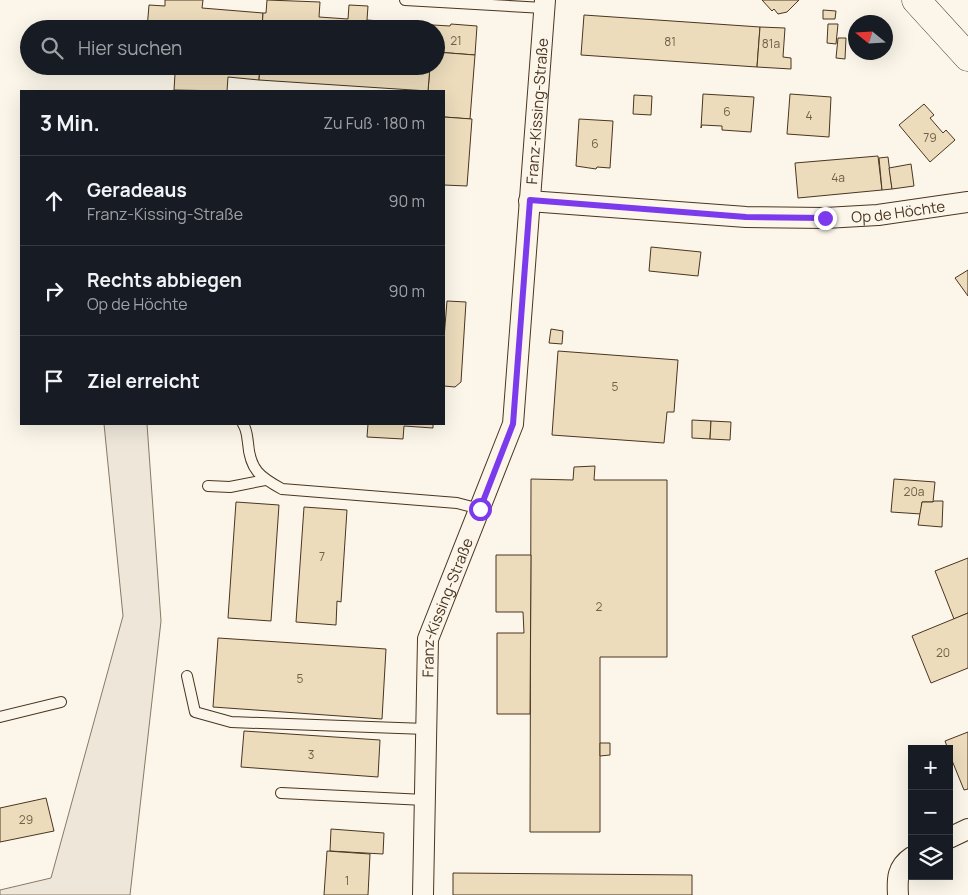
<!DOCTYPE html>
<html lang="de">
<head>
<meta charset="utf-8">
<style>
	body { margin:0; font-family:Manrope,sans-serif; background:#20242c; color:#f1f3f6 }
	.controls { position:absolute; right:15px; bottom:15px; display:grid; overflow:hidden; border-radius:0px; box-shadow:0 5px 20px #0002 }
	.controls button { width:45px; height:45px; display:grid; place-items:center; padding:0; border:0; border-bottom:1px solid #363941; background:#171b24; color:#f1f3f6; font:25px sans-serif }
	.compass { position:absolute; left:848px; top:15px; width:45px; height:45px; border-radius:50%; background:#171b24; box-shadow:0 5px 20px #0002; rotate:288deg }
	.stop { position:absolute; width:15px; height:15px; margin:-11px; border:4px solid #7c3aed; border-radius:50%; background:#fff }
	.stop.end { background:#7c3aed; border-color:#fff; box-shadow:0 1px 5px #0008 }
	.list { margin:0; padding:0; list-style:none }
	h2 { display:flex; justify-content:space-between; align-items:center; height:65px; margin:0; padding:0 20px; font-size:21px }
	h2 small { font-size:16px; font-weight:400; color:#9ea1a6 }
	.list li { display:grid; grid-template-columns:32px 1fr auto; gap:15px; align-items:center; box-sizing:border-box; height:90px; padding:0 20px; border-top:1px solid #363941 }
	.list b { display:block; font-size:19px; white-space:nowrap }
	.list p { margin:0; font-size:16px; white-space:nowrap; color:#9ea1a6 }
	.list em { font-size:16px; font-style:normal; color:#9ea1a6 }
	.icon { flex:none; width:28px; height:28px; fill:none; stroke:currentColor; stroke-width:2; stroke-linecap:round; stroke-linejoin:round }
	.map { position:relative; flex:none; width:968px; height:895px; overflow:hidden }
	.search { position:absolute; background:#171b24; box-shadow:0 5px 20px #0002; left:20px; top:20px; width:425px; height:55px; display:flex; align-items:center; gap:12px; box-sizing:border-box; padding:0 18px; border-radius:28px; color:#9ea1a6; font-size:19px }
	.panel { position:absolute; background:#171b24; box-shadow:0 5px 20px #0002; left:20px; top:90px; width:425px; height:335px; border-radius:0px }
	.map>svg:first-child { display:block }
</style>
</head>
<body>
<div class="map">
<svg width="968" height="895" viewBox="0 0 968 895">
	<rect width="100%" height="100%" fill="#fbf6e9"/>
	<path fill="#ede6d9" stroke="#887966" d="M104,424H147L161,621L130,895H0V890L51,878L123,616Z"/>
	<g fill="#ecdcbc" stroke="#4a3520">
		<path d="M165,0H203L202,8L263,13L262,29H147L149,5L165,6Z"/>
		<path d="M267,0L320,2L319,17L348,19L349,5L368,6L367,20L433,25V29H262L263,13H266Z"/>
		<path d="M762,0H799L787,12L778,14L774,9L772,11Z"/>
		<path d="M823,10L836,11L835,19H823Z"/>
		<path d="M584,15L760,27L757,67L581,55Z"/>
		<path d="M451,24L477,26L475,55L436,52V29H433V25L450,26Z"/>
		<path d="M828,24H838L836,44L827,43Z"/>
		<path d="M760,27L785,28L783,57L791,58V69L757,67Z"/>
		<path d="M838,38H846L845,59L836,58Z"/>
		<path d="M436,52L475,55L470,119L444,117V91H428L430,66H436Z"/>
		<path d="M144,66H260L259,80L228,77L227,91L175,90H174L175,74L144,71Z"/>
		<path d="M260,66H430L428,91L259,80Z"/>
		<path d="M703,94L754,97L751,132L722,130V126L702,125L701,128Z"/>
		<path d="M790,94L831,97L829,137L787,134Z"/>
		<path d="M634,95L652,96L651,115L633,114Z"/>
		<path d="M924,104L934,115L930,118L943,133L946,130L955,140L930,162L899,125Z"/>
		<path d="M444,117L472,119L467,186L444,185Z"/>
		<path d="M579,119L613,121L610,168L597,167L596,169L576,166Z"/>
		<path d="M878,156L882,190L798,198L795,163Z"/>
		<path d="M888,157L892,189L882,190L879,158Z"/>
		<path d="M911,164L914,186L892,189L889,168Z"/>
		<path d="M651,247L701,252L698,276L649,271Z"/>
		<path d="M968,270V296L955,278Z"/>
		<path d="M447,301L466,302L461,382L455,387L444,386V338Z"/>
		<path d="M551,329L563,331L562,344L549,343Z"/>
		<path d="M558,351L678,360L674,412H667L664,443L552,435Z"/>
		<path d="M692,420L711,421L710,439L692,438Z"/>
		<path d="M711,421L731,422L730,440L710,439Z"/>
		<path d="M368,424H433V428L404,426L403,439L367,437Z"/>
		<path d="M595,466L594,480H667V657H600V832H530L531,479L573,480L574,467Z"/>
		<path d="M894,479L935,482L933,502H922L921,514L891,512Z"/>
		<path d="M934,501H943L942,527L918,525L922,502H933Z"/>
		<path d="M236,502L279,505L271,621L228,618Z"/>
		<path d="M304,507L347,510L341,602L337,601L336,625L296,622Z"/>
		<path d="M496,555H531L530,714H497V633H524L523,612H496Z"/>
		<path d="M968,558V613L954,619L935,571Z"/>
		<path d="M968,613V668L931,683L912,636Z"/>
		<path d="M218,638L386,649L382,719L213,707Z"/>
		<path d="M244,731L380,740L378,777L241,767Z"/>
		<path d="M968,732V789L964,790L949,753V749H948L945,741Z"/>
		<path d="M600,743H610V755L600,756Z"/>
		<path d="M46,798L54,831L0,842V808Z"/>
		<path d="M331,829L384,833L383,854L330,851Z"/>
		<path d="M327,851L370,854L368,895H324Z"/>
		<path d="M453,873L692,875V895H453Z"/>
	</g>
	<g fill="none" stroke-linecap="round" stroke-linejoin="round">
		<g stroke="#4a3520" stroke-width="12">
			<g id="service">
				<path d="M405,0L544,8"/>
				<path d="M243,424C247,430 247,436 248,443C250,470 260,477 282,489L457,503L480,509"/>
				<path d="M208,486L230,487L265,480"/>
				<path d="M187,676L195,712L231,722L426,729"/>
				<path d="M0,717L61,702"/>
				<path d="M281,793L425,800"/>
			</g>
		</g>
		<g stroke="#4a3520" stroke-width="22">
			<g id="minor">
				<path id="s1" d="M529,201L746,217L825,218L878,215L968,202"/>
				<path d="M949,838L968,829"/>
				<path id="s2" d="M423,895L428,639L513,424L545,0"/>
				<path d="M898,895C897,879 897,867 912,857"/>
			</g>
		</g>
		<g stroke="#4a3520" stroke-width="29">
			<path id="primary" d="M916,0L968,57"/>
		</g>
		<use href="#service" stroke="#fbf6e9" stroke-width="10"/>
		<use href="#minor" stroke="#fbf6e9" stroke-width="20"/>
		<use href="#primary" stroke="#fbf6e9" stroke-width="28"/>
	</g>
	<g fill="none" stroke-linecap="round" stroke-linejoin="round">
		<path stroke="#7c3aed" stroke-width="6" d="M480,509L513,424L530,200L746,217L825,218"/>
	</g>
	<g text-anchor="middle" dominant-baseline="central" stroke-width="4" stroke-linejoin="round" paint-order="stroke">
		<g font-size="12" fill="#725f47">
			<text x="456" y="40">21</text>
			<text x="670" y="41">81</text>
			<text x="771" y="43">81a</text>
			<text x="727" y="111">6</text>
			<text x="809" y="115">4</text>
			<text x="930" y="137">79</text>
			<text x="595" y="143">6</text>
			<text x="838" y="177">4a</text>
			<text x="615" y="386">5</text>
			<text x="914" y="491">20a</text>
			<text x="322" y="556">7</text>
			<text x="599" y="606">2</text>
			<text x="943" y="652">20</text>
			<text x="300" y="678">5</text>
			<text x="311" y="754">3</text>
			<text x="26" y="819">29</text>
			<text x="347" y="880">1</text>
		</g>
		<g font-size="15" fill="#4a3520" stroke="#fbf6e9">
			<text stroke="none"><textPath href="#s2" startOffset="801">Franz-Kissing-Straße</textPath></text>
			<text stroke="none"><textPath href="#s1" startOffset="370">Op de Höchte</textPath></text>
			<text stroke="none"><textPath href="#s2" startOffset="291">Franz-Kissing-Straße</textPath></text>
		</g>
	</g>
</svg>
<div class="controls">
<button>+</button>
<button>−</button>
<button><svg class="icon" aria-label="layers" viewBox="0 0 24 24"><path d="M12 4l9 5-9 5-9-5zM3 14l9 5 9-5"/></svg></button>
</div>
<svg class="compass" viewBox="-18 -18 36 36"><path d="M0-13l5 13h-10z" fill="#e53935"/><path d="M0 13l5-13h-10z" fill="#9ea1a6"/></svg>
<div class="stop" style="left:480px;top:509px"></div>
<div class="stop end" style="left:825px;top:218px"></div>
<div class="search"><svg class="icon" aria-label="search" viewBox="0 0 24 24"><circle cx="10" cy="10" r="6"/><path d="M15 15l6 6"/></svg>Hier suchen</div>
<section class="panel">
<h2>3 Min.<small>Zu Fuß · 180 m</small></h2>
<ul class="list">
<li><svg class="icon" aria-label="ahead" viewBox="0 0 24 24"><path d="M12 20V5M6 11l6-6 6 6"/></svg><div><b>Geradeaus</b><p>Franz-Kissing-Straße</p></div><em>90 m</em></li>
<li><svg class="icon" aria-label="right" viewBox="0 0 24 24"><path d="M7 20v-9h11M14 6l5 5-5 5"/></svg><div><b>Rechts abbiegen</b><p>Op de Höchte</p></div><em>90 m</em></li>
<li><svg class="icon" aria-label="arrive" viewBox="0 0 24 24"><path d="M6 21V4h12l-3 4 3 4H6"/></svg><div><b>Ziel erreicht</b></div></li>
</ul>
</section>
</div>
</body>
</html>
